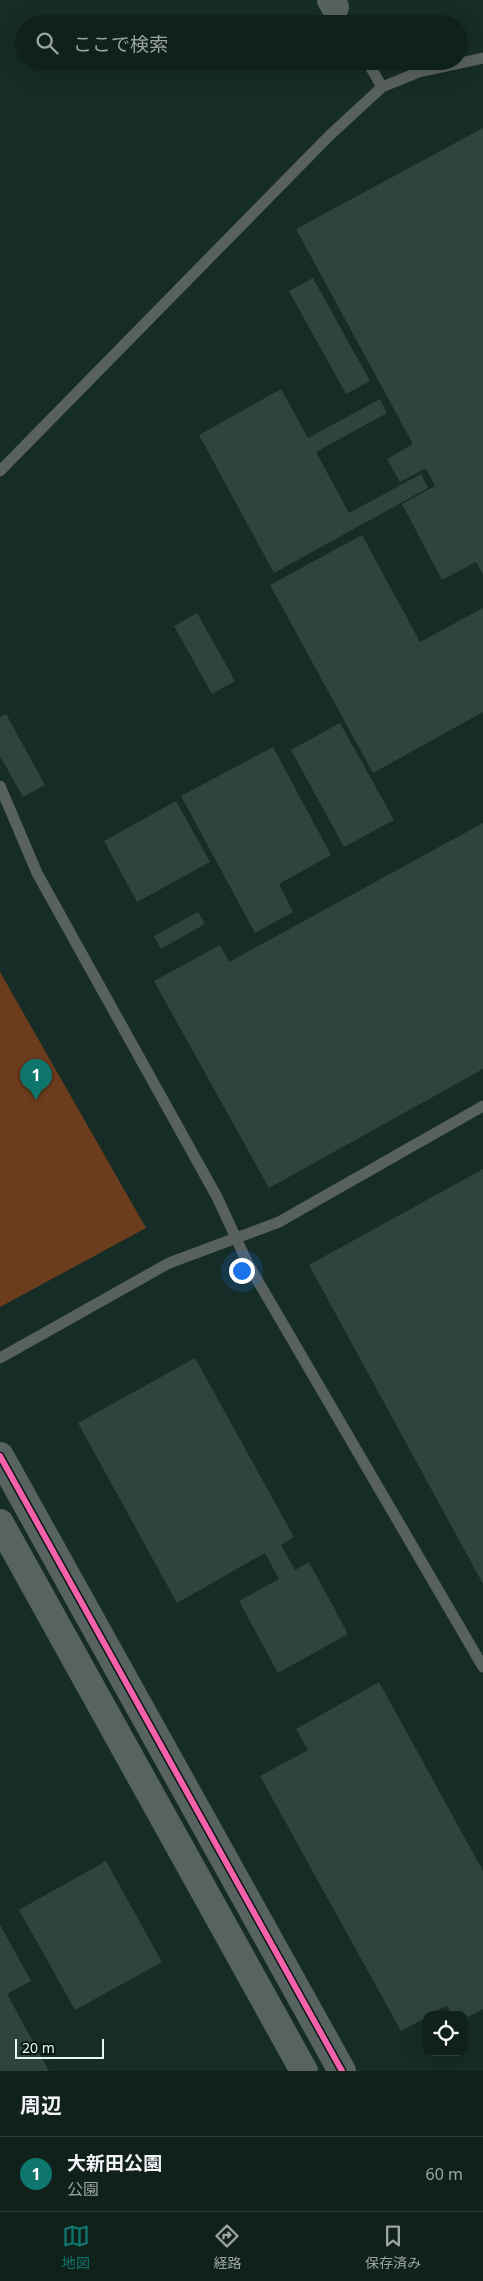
<!DOCTYPE html>
<html lang="ja">
<head>
<meta charset="utf-8">
<style>
	body { margin:0; font-family:"Noto Sans","Noto Sans JP",sans-serif; background:#1e2e29; color:#f1f3f6 }
	.controls { position:absolute; right:15px; bottom:15px; display:grid; overflow:hidden; border-radius:10px; box-shadow:0 5px 20px #0002 }
	.controls button { width:45px; height:45px; display:grid; place-items:center; padding:0; border:0; border-bottom:1px solid #303e3b; background:#10211c; color:#f1f3f6; font:25px sans-serif }
	.scale { position:absolute; left:15px; bottom:12px; width:89px; box-sizing:border-box; padding-left:5px; border:2px solid #e4f8f1; border-top:0; font-size:14px; line-height:18px; white-space:nowrap; color:#e4f8f1; -webkit-text-stroke:4px #091813; paint-order:stroke }
	.you { position:absolute; left:241px; top:1270px; width:18px; height:18px; margin:-12px; border:4px solid #fff; border-radius:50%; background:#1a73e8; box-shadow:0 0 0 8px #1a73e833 }
	.badge { display:grid; place-items:center; width:32px; height:32px; border-radius:50%; background:#0f766e; color:#fff; font-size:16px; font-weight:700 }
	.pin { position:absolute; translate:-50% -41px; filter:drop-shadow(0 1px 2px #0008) }
	.pin::after { content:''; position:absolute; top:26px; width:18px; height:15px; background:inherit; clip-path:polygon(0 0,100% 0,50% 100%) }
	.list { margin:0; padding:0; list-style:none }
	h2 { display:flex; justify-content:space-between; align-items:center; height:65px; margin:0; padding:0 20px; font-size:21px }
	h2 small { font-size:16px; font-weight:400; color:#9ca3a3 }
	.list li { display:grid; grid-template-columns:32px 1fr auto; gap:15px; align-items:center; box-sizing:border-box; height:75px; padding:0 20px; border-top:1px solid #303e3b }
	.list b { display:block; font-size:19px; white-space:nowrap }
	.list p { margin:0; font-size:16px; white-space:nowrap; color:#9ca3a3 }
	.list em { font-size:16px; font-style:normal; color:#9ca3a3 }
	.icon { flex:none; width:28px; height:28px; fill:none; stroke:currentColor; stroke-width:2; stroke-linecap:round; stroke-linejoin:round }
	.map { position:relative; flex:none; width:483px; height:2071px; overflow:hidden }
	.search { position:absolute; background:#10211c; box-shadow:0 5px 20px #0002; left:15px; right:15px; top:15px; height:55px; display:flex; align-items:center; gap:12px; box-sizing:border-box; padding:0 18px; border-radius:28px; color:#9ca3a3; font-size:19px }
	.sheet { height:140px; background:#10211c }
	nav { display:flex; justify-content:space-around; align-items:center; box-sizing:border-box; height:70px; border-top:1px solid #303e3b; background:#10211c; font-size:14px; color:#9ca3a3 }
	nav a { display:grid; justify-items:center; gap:2px }
	nav .on { color:#0f766e }
	.map>svg:first-child { display:block }
</style>
</head>
<body>
<div class="map">
<svg width="483" height="2071" viewBox="0 0 483 2071">
	<rect width="100%" height="100%" fill="#162c26"/>
	<path fill="#6c3d1d" d="M0,972L146,1228L0,1307Z"/>
	<g fill="#2e453f">
		<path d="M483,128V574L476,562L442,580L402,504L435,486L426,468L400,482L387,459L413,444L296,229Z"/>
		<path d="M313,278L370,381L346,394L289,291Z"/>
		<path d="M281,389L308,438L380,399L387,413L316,452L349,513L421,474L428,488L274,573L199,435Z"/>
		<path d="M362,535L420,642L483,608V712L373,773L270,585Z"/>
		<path d="M197,613L235,681L212,694L174,626Z"/>
		<path d="M6,714L45,785L23,797L0,756V717Z"/>
		<path d="M340,723L394,820L344,847L291,750Z"/>
		<path d="M273,747L331,855L279,884L293,912L255,933L181,796Z"/>
		<path d="M176,801L210,862L137,902L104,841Z"/>
		<path d="M483,823V1069L269,1188L154,981L220,945L229,962Z"/>
		<path d="M198,912L205,924L161,949L154,936Z"/>
		<path d="M483,1169V1584L309,1265Z"/>
		<path d="M195,1358L294,1537L281,1545L295,1570L309,1562L348,1634L278,1673L239,1601L279,1579L265,1553L177,1603L78,1423Z"/>
		<path d="M379,1682L483,1871V2009L464,2019V2015H452L447,2006L427,2015V2017L401,2031L260,1776L308,1750L296,1729Z"/>
		<path d="M106,1861L162,1962L75,2010L19,1910Z"/>
		<path d="M0,1925L31,1981L7,1994L49,2071H0Z"/>
	</g>
	<g fill="none" stroke-linecap="round" stroke-linejoin="round">
		<g stroke="#59615e" stroke-width="11">
			<path d="M335,7L344,24"/>
			<path d="M367,61L382,87"/>
			<path d="M0,471L329,136L382,87L419,72L483,58"/>
			<path d="M0,786L37,873L217,1197L248,1264L483,1667"/>
			<path d="M0,1358L169,1263L279,1222L483,1106"/>
		</g>
		<g stroke="#576360" stroke-width="28">
			<path d="M331,0L335,7"/>
			<path d="M0,1456L342,2071"/>
			<path d="M0,1523L304,2071"/>
		</g>
		<g stroke="#091813" stroke-width="9">
			<path id="cycleway" d="M0,1456L342,2071"/>
		</g>
		<use href="#cycleway" stroke="#f560ab" stroke-width="6"/>
	</g>
</svg>
<div class="controls">
<button><svg class="icon" aria-label="locate" viewBox="0 0 24 24"><circle cx="12" cy="12" r="6"/><path d="M12 2v4M12 18v4M2 12h4M18 12h4"/></svg></button>
</div>
<div class="scale">20 m</div>
<div class="you"></div>
<div class="pin badge" style="left:36px;top:1100px">1</div>
<div class="search"><svg class="icon" aria-label="search" viewBox="0 0 24 24"><circle cx="10" cy="10" r="6"/><path d="M15 15l6 6"/></svg>ここで検索</div>
</div>
<section class="sheet">
<h2>周辺<small></small></h2>
<ul class="list">
<li><span class="badge">1</span><div><b>大新田公園</b><p>公園</p></div><em>60 m</em></li>
</ul>
</section>
<nav>
<a class="on"><svg class="icon" aria-label="map" viewBox="0 0 24 24"><path d="M3 6l6-2 6 2 6-2v14l-6 2-6-2-6 2zM9 4v14M15 6v14"/></svg>地図</a>
<a><svg class="icon" aria-label="directions" viewBox="0 0 24 24"><path d="M12 3l9 9-9 9-9-9zM9 14v-3h6M13 9l2 2-2 2"/></svg>経路</a>
<a><svg class="icon" aria-label="saved" viewBox="0 0 24 24"><path d="M7 4h10v16l-5-4-5 4z"/></svg>保存済み</a>
</nav>
</body>
</html>
